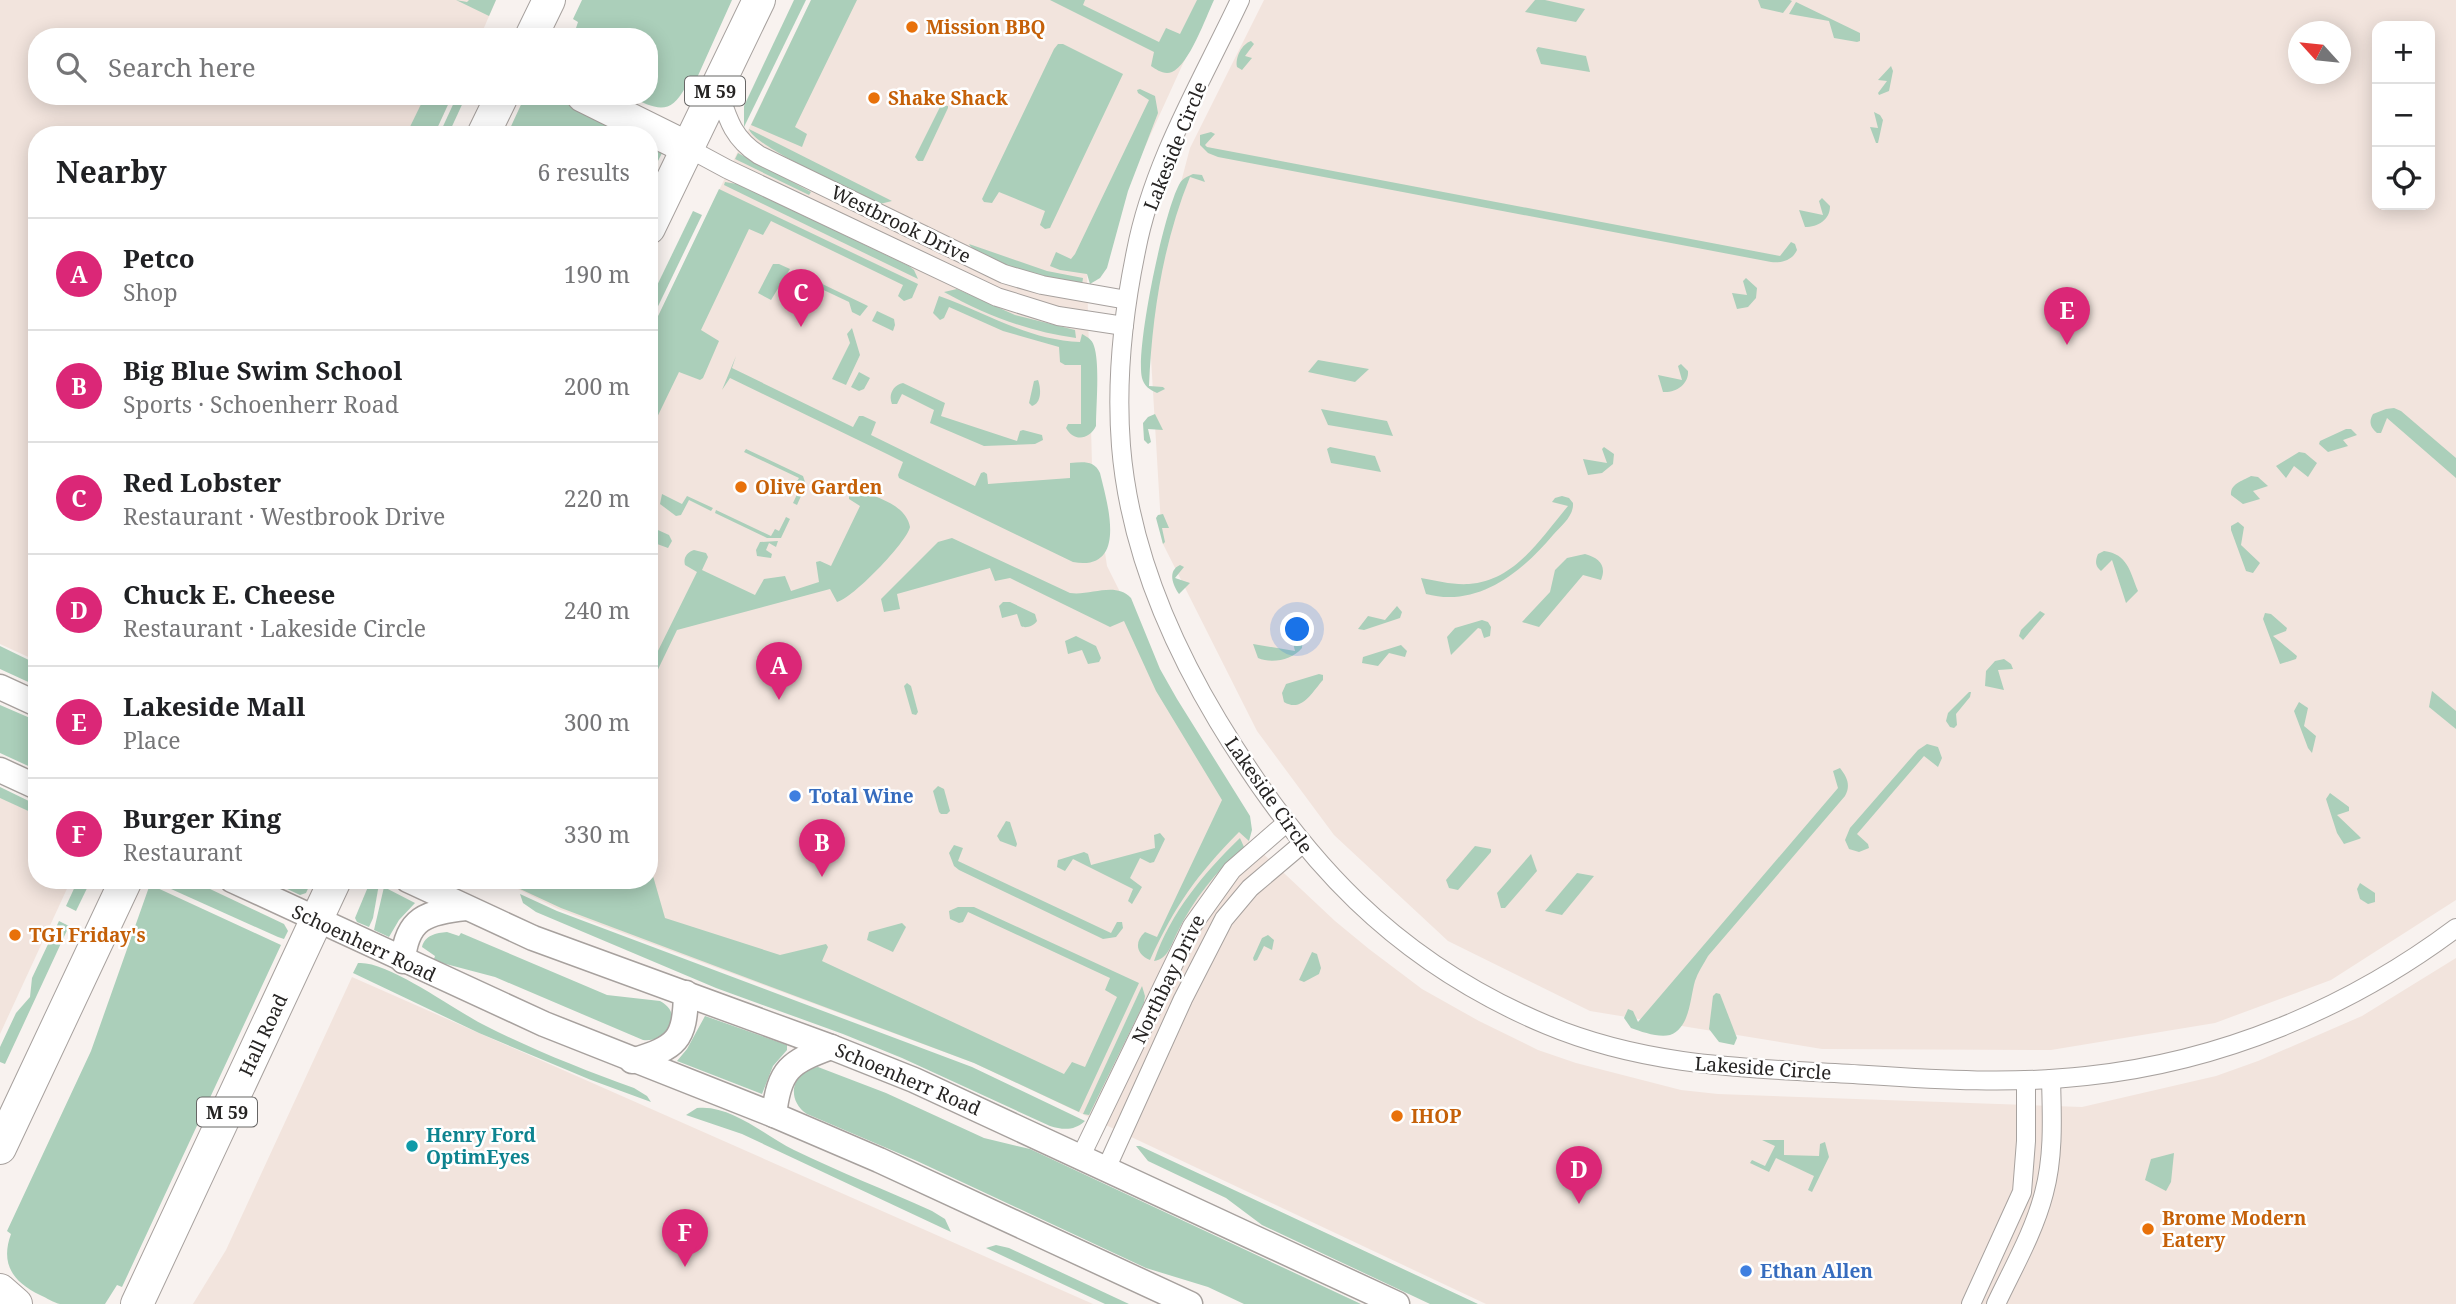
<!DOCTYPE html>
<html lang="en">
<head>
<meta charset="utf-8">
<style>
	body { margin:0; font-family:"Noto Serif",serif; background:#f6f6f6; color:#202124 }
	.controls { position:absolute; right:21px; top:21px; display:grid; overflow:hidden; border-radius:14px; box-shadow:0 4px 18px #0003 }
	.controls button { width:63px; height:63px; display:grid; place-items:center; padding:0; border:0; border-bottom:2px solid #e0e0e0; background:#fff; color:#202124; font:35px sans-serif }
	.compass { position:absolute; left:2288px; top:21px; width:63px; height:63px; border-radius:50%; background:#fff; box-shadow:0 4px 18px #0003; rotate:297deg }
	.you { position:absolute; left:1298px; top:630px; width:24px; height:24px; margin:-18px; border:5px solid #fff; border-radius:50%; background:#1a73e8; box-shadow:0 0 0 10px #1a73e833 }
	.badge { display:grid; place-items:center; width:46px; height:46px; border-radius:50%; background:#db2777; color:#fff; font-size:23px; font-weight:700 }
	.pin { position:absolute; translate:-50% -58px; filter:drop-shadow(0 2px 4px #0008) }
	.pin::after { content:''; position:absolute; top:37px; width:24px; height:21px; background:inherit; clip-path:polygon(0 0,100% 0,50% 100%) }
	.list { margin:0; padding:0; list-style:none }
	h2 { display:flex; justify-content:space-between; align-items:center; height:91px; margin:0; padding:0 28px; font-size:30px }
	h2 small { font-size:23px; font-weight:400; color:#757577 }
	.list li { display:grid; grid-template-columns:46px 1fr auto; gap:21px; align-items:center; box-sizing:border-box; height:112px; padding:0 28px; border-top:2px solid #e0e0e0 }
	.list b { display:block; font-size:26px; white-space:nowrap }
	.list p { margin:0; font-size:23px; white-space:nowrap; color:#757577 }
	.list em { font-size:23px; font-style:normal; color:#757577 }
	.icon { flex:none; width:38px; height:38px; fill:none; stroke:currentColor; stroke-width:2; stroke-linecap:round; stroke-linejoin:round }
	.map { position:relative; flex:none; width:2456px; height:1304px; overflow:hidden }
	.search { position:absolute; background:#fff; box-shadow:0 4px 18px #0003; left:28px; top:28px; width:630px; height:77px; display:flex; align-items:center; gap:18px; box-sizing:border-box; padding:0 24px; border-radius:28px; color:#757577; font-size:26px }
	.panel { position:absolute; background:#fff; box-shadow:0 4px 18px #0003; left:28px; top:126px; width:630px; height:763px; border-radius:28px }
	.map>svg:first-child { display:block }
</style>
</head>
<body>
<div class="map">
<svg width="2456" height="1304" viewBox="0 0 2456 1304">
	<rect width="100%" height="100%" fill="#f8f2ef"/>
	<g fill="#f2e4dd" fill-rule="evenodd">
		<path d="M0,0H496L480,37H37V96H452L434,135H37V661L0,644Z"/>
		<path d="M811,0H1212L1087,274L1092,465L1107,566L1240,832L1335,921L1369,949L1422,989L1479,1021L1538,1050L1576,1063L1681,1090L1718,1094L2082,1107L2216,1076L2258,1061L2362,1016L2456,958V1304H1486L974,1063L558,909L500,880H649V335Z"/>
		<path d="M1264,0H2456V900L2331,980L2215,1023L2051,1050L1822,1049L1590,1011L1448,941L1334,835L1257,731L1162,542L1148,308L1190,148ZM2377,26H2430V205H2377ZM2298,32H2340V74H2298Z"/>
		<path d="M0,797L37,815V880H71L0,1034Z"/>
		<path d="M352,977L1093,1304H193L226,1250Z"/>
	</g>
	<g fill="#abcfba">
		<path d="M456,0L467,2L469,0H496L489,16Z"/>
		<path d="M582,0H732L692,89L686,86C670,117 656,109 629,96H649V37H573L578,22L573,19Z"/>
		<path d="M794,0H806L744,127V106Z"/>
		<path d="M811,0H857L795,127L807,134L802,147L751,125Z"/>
		<path d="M1050,0H1085L1083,5L1159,42L1166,28L1180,34L1197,0H1214C1206,17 1189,65 1172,72C1164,75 1157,70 1151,66L1154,52Z"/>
		<path d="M1535,0H1545L1585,9L1576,22L1525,12Z"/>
		<path d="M1758,0H1790L1792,1L1783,13L1761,8Z"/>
		<path d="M1796,2L1860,33V41L1857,42L1834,38L1829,21L1789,14Z"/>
		<path d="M1251,41L1254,44L1245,56L1252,58L1242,70L1237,67C1235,57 1242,44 1251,41Z"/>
		<path d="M1058,44H1063L1123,74L1050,228L1045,229L1040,225L1045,211L999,192L992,203L984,202L982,199L1054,49Z"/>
		<path d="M1538,47L1586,56L1590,72L1541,64L1536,50Z"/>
		<path d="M1891,66L1893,71L1889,91L1879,95L1878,93L1887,81L1878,80Z"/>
		<path d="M1140,89L1155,96L1158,113L1128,191L1107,268L1100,278L1090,284L1087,274L1060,270L1050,266L1056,252L1071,259L1075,254L1149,100L1138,93L1137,90Z"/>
		<path d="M425,96H452L434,135H406Z"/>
		<path d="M457,96H466L448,135H439Z"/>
		<path d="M525,96H561L585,113L630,135H507Z"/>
		<path d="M941,105L948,106V108L923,161H918L915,157Z"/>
		<path d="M1874,112L1880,115L1883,120L1878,143H1876L1870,127L1878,128Z"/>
		<path d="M749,129L892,201L880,204C858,193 753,146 749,129Z"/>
		<path d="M1211,132L1215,134L1205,145L1207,147L1780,256L1791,242L1795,244L1797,250C1792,261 1781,263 1771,262L1218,157L1208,153L1200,145V135Z"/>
		<path d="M649,144L661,150L662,153L649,179Z"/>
		<path d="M738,153L811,192L809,195L735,159Z"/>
		<path d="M1193,174L1202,175L1205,182L1190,177C1163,243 1152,315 1149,386L1163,387L1165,389L1157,393C1150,390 1144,386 1142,378C1135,350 1164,210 1180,183C1183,178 1187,177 1193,174Z"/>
		<path d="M725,182L737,184L909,266L914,270L918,279L724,185Z"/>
		<path d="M719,189L918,284L912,298L904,301L898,296L903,285L771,221L763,235L749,229L701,330L719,341L703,378L700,380L679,372L649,434V335Z"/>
		<path d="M1822,198L1830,206C1830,220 1818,227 1805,227L1799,210L1823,215L1819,201Z"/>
		<path d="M693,211L702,215L649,325V302Z"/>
		<path d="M969,244L1047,271L1083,278L1082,285C1062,284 977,260 969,244Z"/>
		<path d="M773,264H779L790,269L771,300L758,293Z"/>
		<path d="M1746,278L1757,288L1756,298L1748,307L1737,309L1732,293L1747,295L1743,281Z"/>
		<path d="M814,280L868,306L860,316L852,312L849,302L813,285Z"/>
		<path d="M957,289L1015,315L1075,330L1076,338C1030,332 985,315 944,292Z"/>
		<path d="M939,296C987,313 1028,340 1080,342L1082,334C1087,337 1092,339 1094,346C1100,364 1096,405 1096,426C1089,440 1074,442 1066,428L1068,424H1081V365H1065L1060,362L1059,347L1003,331L949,307L944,318L940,320L933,313Z"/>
		<path d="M877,311L894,319L895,325L893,331L872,321Z"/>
		<path d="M852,328L860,355L846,385L832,379L850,343L847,334Z"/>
		<path d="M736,356L732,368L853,427L859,416H863L876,422L871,435L975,486L981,473L984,472L987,474L988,484L1070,478V463C1083,462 1094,460 1100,473C1107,502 1129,572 1073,562L899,478L898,475L903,462L887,454L730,378L722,390Z"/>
		<path d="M1318,360L1369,369L1355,382L1308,372Z"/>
		<path d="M1681,364L1688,371C1689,384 1676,393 1663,392L1658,375L1682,380L1678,366Z"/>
		<path d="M859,372L870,378L864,389L859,391L851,387Z"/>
		<path d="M1038,380C1041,388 1042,403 1032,406L1029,403L1034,381Z"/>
		<path d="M903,383L945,403L941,416L1017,441L1020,431L1023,430L1042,435L1043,440L1035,444L984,446L930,423L934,410L902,394L897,404H892C888,395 893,385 903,383Z"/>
		<path d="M2394,408L2401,411L2456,458V478L2387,418L2381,433H2377C2371,428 2368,422 2373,414L2386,409Z"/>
		<path d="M1321,409L1387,421L1393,436L1328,425Z"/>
		<path d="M1155,414L1163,430L1148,429L1151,442L1148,444L1144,440L1143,423L1148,417Z"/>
		<path d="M2346,429H2351L2357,435L2343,440L2348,446L2328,452L2319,444L2320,441Z"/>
		<path d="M1330,447L1375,456L1381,472L1331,463L1327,449Z"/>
		<path d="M1604,447L1614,454L1613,464L1602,473L1588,475L1583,459L1607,463L1602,449Z"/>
		<path d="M746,449L803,476L806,485L797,505L793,503L800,488L795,485L799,478L744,452Z"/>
		<path d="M2299,452L2305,453L2317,463L2308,477L2294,466L2286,478L2276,466Z"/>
		<path d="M2251,476L2258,477L2268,486L2253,491L2260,499L2243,504L2231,495C2230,484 2242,481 2251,476Z"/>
		<path d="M853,490H860C878,498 906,505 910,527C907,542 852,599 837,602L830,589L677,630L649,688V669L697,572L685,565C683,558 687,552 694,550L706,553L708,557L702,570L755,595L764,579L785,576L791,591L819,582L816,562L820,561L831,566L860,506L849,499V493Z"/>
		<path d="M662,494L682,504L687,496L713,508L711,511L689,500L681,515L676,516L660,504Z"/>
		<path d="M1562,496L1569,498L1573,503C1574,516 1561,526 1553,535C1522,572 1478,608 1426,594L1421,578C1437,581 1453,585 1469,584C1515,581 1541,538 1568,506L1552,502L1555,498Z"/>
		<path d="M716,510L771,536L775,529L779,531L786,517L790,519L781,538H767L715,513Z"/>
		<path d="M1163,514L1169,528H1162L1165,542L1163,544L1156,518L1158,515Z"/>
		<path d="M2238,522L2244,527L2241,545L2260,563L2253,573L2246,571L2231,530V526Z"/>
		<path d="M649,526L669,535L672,541L668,548L649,541Z"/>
		<path d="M952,538L1070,593C1091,596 1115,581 1131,598L1160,669L1177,699L1250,816L1252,830L1249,841L1239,832C1196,876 1176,904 1150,960C1136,954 1134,942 1145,932L1157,937L1222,800L1156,691L1124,621L1110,627L1010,578L995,581L990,568L897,594L900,609L884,612L881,599L938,542Z"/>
		<path d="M778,541L776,547L769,543L766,550L772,554L771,558L757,556L756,550L760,542Z"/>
		<path d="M2104,551C2128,554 2130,572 2138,591L2126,603L2112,560L2101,571C2095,566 2095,561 2098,554Z"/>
		<path d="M1585,554C1599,558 1607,565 1601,580L1583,575L1539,627L1522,622L1550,592L1555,570L1567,558Z"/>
		<path d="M1180,565L1184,567L1175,578L1190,583L1179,594C1173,585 1167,571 1180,565Z"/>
		<path d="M1003,602H1010L1035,614L1037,621C1034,626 1025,629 1021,626L1017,614L1002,618L999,606Z"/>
		<path d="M1397,606L1402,612L1400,618L1364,630L1358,629L1368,616L1385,620Z"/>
		<path d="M2040,611L2045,614L2023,640L2019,636L2021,630Z"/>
		<path d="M2265,613L2271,614L2287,628L2286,631L2273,636L2297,656L2296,659L2280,664L2263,619Z"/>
		<path d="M1482,620L1488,622L1491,627L1490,636L1484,638L1481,629L1478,628L1451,655L1447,637L1455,628Z"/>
		<path d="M1291,635C1299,636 1303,640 1302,648C1292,660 1272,664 1258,658L1253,644L1295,651Z"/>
		<path d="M1076,636L1096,646L1101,658L1099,662L1088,664L1082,650L1068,654L1065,641Z"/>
		<path d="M1401,645L1407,651L1405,657L1389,653L1378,666L1362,663L1363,657Z"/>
		<path d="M0,646L37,664V686L0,669Z"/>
		<path d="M2004,659L2011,664L2013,669L1998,670L2004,690L1985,686L1986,671L1995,661Z"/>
		<path d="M1319,674L1323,675V680C1312,692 1302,713 1284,702L1282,693L1286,684Z"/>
		<path d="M907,683L911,686L918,712L916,715L912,714L904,686Z"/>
		<path d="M2432,691L2456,711V729L2429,707Z"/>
		<path d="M1969,692H1971L1970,697L1956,714L1957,725L1954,728L1950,727L1946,721L1948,713Z"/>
		<path d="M2299,702L2308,708L2304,726L2316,736L2312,753L2308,748L2294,711Z"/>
		<path d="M0,705L37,721V770L0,753Z"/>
		<path d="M1927,744L1938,747L1942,758L1938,767L1924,756L1857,834L1868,844L1869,848L1859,852L1849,849L1845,840L1850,828L1918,750Z"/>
		<path d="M1840,768C1847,777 1851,785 1845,796L1708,956C1703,965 1698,972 1695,981C1690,998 1690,1028 1670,1035C1659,1038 1642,1032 1631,1028L1624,1018L1628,1009L1633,1011L1638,1022L1838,788L1833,771Z"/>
		<path d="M938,786L944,789L950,811L947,814H941L939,812L933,791Z"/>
		<path d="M0,787L37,805V815L0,798Z"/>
		<path d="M2330,793L2349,807V811L2337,815L2358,835L2361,838L2359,839L2344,844L2337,833L2326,799Z"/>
		<path d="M1006,821L1010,822L1017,844L1016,847L1000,841L997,836Z"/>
		<path d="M1160,833L1165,839L1154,862L1150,863L1140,858L1130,878L1142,887L1132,904L1128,901L1133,889L1073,859L1065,871L1057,867L1058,860L1084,852L1088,854L1091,865L1155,848L1154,835Z"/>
		<path d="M1240,838L1244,847C1216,871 1193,900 1177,933C1171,945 1168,959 1154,961C1171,912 1203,874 1240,838Z"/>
		<path d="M954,845L963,848L958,861L1111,933L1117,922H1122L1123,928L1116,937L1103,939L959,870L954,866L949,853Z"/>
		<path d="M1475,846L1491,849V852L1458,890L1449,888L1446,880Z"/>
		<path d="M1531,854L1537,871L1505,908H1501L1497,893Z"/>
		<path d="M649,862L665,918L780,955L826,944L828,947L822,961L1064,1074L1072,1062L1085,1067L1117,997L1105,990L1110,978L968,912L963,922L959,923L950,919L949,911L958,907H974L1139,983L1079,1112L974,1063L561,908L518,888L522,880H649Z"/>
		<path d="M1577,873L1594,876L1562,915L1545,911Z"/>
		<path d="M78,880H91L76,911L66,906Z"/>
		<path d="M151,880H191L284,924L288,931L284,939L278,937Z"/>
		<path d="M268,880H312L306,893L300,895Z"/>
		<path d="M370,882L379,884L373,918L369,927L357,922L355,918Z"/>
		<path d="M2360,883L2375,893V902L2368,904L2360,899L2357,889Z"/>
		<path d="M153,886L281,945L122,1287L117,1285L105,1304C90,1304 75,1304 60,1304C54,1303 47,1298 40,1295C13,1282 0,1264 11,1234L7,1231L91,1051L149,887Z"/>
		<path d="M384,887L415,903L399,920L389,937L374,930Z"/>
		<path d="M520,894L557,911L972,1067L1085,1121C1074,1131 1063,1130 1050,1126L902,1058L843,1034L716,988L536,912L523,903Z"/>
		<path d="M59,921L69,926L5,1064L0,1062V1047L16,1013L30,997L32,978Z"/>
		<path d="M902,923L906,927L893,952L867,940L869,932Z"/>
		<path d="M447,932L459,936L461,933L607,995L660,1001C685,1014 668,1043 643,1040L495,977L442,963L434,959L435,956L422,947C425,935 436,933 447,932Z"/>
		<path d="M1268,935L1274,940L1272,950L1264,946L1257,960L1254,961L1253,958L1262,938Z"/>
		<path d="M1312,952L1317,954L1321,968L1319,974L1304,982L1299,980Z"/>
		<path d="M358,963C388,960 457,1012 486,1026C533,1050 584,1070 634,1088L647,1096L651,1102L591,1080L479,1033L353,973Z"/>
		<path d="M1142,986L1145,996L1144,1003L1089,1115L1083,1114Z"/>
		<path d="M1716,993L1720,994L1737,1038L1734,1045L1719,1042L1709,1029L1713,996Z"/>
		<path d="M705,1016L787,1045V1050L773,1066L762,1094L677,1061L687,1049Z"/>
		<path d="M818,1067L886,1093L984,1138L1030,1149L1361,1304H1244L1208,1287L1146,1268L917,1161L807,1114C785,1099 792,1071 818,1067Z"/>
		<path d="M697,1108C731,1104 765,1136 794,1150C839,1172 886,1190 932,1211L945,1219L951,1232L742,1134L686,1115Z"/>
		<path d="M1762,1140H1784V1155L1819,1156L1820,1144L1825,1142L1829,1157L1812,1192L1808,1190L1814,1176L1776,1158L1769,1172L1750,1163L1752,1160L1765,1166L1775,1146Z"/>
		<path d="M1136,1146H1140L1478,1304H1430L1262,1225L1226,1198L1148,1161Z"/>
		<path d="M2174,1153L2171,1182L2166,1191L2145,1180L2151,1159Z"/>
		<path d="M996,1245L1009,1248L1129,1304H1105L986,1248Z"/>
	</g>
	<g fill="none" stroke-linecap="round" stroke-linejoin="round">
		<g stroke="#a7a19e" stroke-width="20">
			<g id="street">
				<path d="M1240,0C1202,81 1153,162 1136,251C1123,314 1116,382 1121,446C1129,545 1167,636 1218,721C1302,860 1394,961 1547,1025C1652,1069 1758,1068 1868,1075C1940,1080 2014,1084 2086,1076C2220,1062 2348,1009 2456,928"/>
				<path d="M717,86C727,116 731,137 759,155L1004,274L1042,285L1127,300"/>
				<path d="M688,148L727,169L997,297L1058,316L1124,326"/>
				<path d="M1081,1156L1192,926L1232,870L1285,824"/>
				<path d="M1106,1169L1183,999L1224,919L1250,888L1302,844"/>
				<path d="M1971,1304L2022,1192L2026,1141V1080"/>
				<path d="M1996,1304C2013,1268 2034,1232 2044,1193C2054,1156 2052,1117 2051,1079"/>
			</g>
		</g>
		<g stroke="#a7a19e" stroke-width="27">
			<g id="secondary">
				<path d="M0,687L37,704"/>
				<path d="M0,770L37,787"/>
				<path d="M232,880L544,1024L774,1115L879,1160L1190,1304"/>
				<path d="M408,880L533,938L831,1047L914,1080L1397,1304"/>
				<path d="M403,961C406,918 427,912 466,908"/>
				<path d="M632,1061C677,1047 685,1041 686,993"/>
				<path d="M774,1115C779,1069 790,1062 831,1047"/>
			</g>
		</g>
		<g stroke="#a7a19e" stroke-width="34">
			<g id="highway">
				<path d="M531,37L549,0"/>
				<path d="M583,96L688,148"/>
				<path d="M483,135L502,96"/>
				<path d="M649,228L759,0"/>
				<path d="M0,1148L126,880"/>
				<path d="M0,1290L16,1304"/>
				<path d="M137,1304L335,880"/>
			</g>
		</g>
		<use href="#street" stroke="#fff" stroke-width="18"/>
		<use href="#secondary" stroke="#fff" stroke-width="24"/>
		<use href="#highway" stroke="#fff" stroke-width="32"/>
	</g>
	<g fill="#e8710a" stroke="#fff" stroke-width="2.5">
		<circle cx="912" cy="27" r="7"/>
		<circle cx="874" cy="98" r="7"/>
		<circle cx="741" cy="487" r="7"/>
		<circle cx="15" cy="935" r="7"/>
		<circle cx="1397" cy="1116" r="7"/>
		<circle cx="2148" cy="1229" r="7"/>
	</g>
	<g fill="#3f7fe0" stroke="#fff" stroke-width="2.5">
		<circle cx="795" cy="796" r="7"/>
		<circle cx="1746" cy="1271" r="7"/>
	</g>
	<circle fill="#0f9aa8" stroke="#fff" stroke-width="2.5" cx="412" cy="1146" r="7"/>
	<g text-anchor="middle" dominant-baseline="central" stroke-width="5" stroke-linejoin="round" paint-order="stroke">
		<g fill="#fff" stroke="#676665" stroke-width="2">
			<rect x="685" y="76.5" width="60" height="29" rx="5"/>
			<rect x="197" y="1097.5" width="60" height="29" rx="5"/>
		</g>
		<g font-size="18" font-weight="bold" fill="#262423">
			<text x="715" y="91">M 59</text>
			<text x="227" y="1112">M 59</text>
		</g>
		<g font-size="19" font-weight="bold" fill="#c56008" stroke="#fff" text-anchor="start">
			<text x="926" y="27">Mission BBQ</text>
			<text x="888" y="98">Shake Shack</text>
			<text x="755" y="487">Olive Garden</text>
			<text x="29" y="935">TGI Friday's</text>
			<text x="1411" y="1116">IHOP</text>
			<text x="2162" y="1218">Brome Modern<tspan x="2162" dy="22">Eatery</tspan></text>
		</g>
		<g font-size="19" fill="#262423" stroke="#fff">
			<text transform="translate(1175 146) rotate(-68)">Lakeside Circle</text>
			<text transform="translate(901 224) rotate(26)">Westbrook Drive</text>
			<text transform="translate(1269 795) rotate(55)">Lakeside Circle</text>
			<text transform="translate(364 943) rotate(25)">Schoenherr Road</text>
			<text transform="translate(1168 979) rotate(-64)">Northbay Drive</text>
			<text transform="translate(263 1035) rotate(-65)">Hall Road</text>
			<text transform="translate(1763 1068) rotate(4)">Lakeside Circle</text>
			<text transform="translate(908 1079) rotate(23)">Schoenherr Road</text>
		</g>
		<g font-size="19" font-weight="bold" fill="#366cbe" stroke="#fff" text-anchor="start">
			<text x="809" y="796">Total Wine</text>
			<text x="1760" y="1271">Ethan Allen</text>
		</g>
		<g font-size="19" font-weight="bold" fill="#0d838f" stroke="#fff" text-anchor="start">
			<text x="426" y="1135">Henry Ford<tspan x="426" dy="22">OptimEyes</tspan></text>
		</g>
	</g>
</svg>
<div class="controls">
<button>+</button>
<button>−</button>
<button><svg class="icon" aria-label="locate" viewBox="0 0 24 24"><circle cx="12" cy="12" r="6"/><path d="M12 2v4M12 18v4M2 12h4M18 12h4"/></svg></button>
</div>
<svg class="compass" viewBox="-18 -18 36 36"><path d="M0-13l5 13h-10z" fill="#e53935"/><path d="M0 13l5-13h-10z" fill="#757577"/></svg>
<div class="you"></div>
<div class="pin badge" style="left:779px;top:700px">A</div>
<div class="pin badge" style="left:822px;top:877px">B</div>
<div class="pin badge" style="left:801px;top:327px">C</div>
<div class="pin badge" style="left:1579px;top:1204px">D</div>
<div class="pin badge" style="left:2067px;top:345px">E</div>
<div class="pin badge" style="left:685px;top:1267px">F</div>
<div class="search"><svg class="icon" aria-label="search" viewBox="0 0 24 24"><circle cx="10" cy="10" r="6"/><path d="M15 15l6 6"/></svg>Search here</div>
<section class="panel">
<h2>Nearby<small>6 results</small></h2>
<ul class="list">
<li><span class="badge">A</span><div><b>Petco</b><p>Shop</p></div><em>190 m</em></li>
<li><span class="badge">B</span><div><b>Big Blue Swim School</b><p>Sports · Schoenherr Road</p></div><em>200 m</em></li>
<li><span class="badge">C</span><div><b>Red Lobster</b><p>Restaurant · Westbrook Drive</p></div><em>220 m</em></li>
<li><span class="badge">D</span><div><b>Chuck E. Cheese</b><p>Restaurant · Lakeside Circle</p></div><em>240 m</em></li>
<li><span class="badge">E</span><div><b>Lakeside Mall</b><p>Place</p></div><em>300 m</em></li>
<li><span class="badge">F</span><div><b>Burger King</b><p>Restaurant</p></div><em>330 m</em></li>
</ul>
</section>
</div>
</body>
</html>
